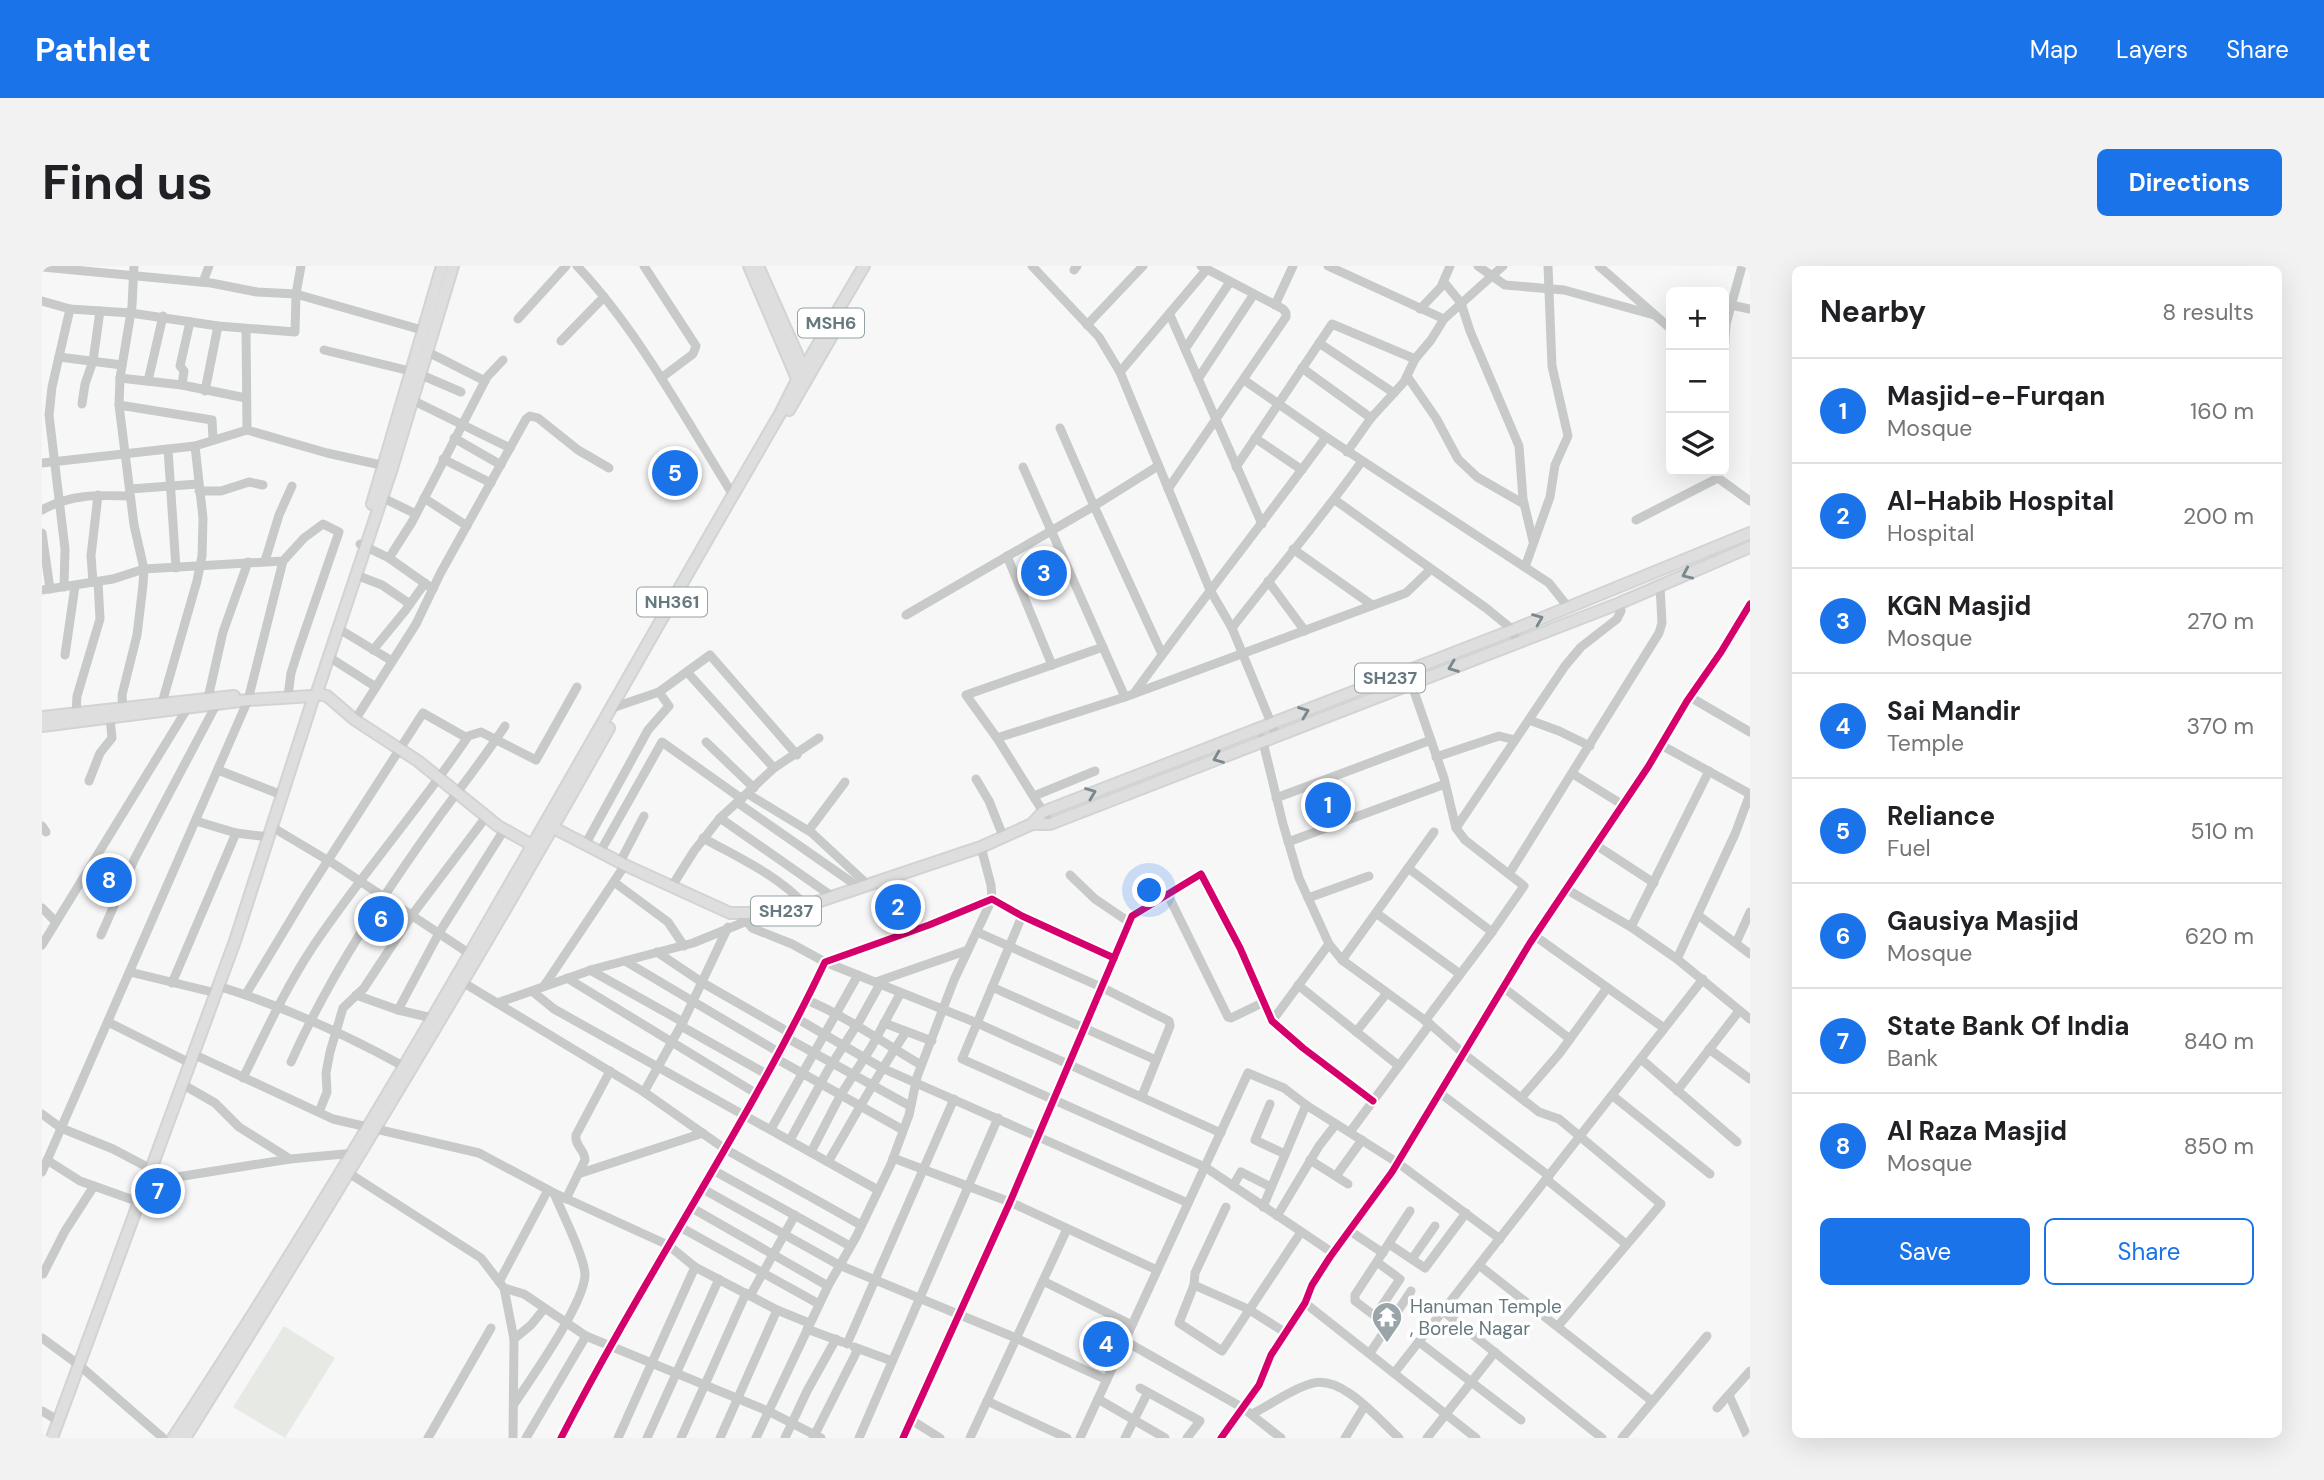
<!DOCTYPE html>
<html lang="en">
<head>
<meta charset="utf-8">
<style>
	body { margin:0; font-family:"DM Sans",sans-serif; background:#f2f2f2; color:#202124 }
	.controls { position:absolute; right:21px; top:21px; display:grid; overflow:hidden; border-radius:10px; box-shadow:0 7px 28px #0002 }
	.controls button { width:63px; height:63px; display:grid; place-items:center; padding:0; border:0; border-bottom:2px solid #e0e0e0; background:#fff; color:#202124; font:35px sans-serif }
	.you { position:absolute; left:1108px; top:625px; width:24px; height:24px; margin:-18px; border:5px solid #fff; border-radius:50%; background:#1a73e8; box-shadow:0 0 0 10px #1a73e833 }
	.badge { display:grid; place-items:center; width:46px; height:46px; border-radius:50%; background:#1a73e8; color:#fff; font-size:23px; font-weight:700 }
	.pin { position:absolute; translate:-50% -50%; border:4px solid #fff; box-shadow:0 2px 7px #0006 }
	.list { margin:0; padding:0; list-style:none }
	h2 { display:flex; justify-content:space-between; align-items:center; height:91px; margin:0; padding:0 28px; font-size:30px }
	h2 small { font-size:23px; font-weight:400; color:#757577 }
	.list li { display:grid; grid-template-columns:46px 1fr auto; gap:21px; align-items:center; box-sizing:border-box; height:105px; padding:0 28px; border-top:2px solid #e0e0e0 }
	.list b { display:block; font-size:26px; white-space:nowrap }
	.list p { margin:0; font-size:23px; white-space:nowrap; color:#757577 }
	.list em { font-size:23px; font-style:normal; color:#757577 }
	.actions { display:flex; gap:14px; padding:21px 28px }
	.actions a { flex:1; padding:16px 0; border:2px solid #1a73e8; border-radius:10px; text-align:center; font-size:24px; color:#1a73e8 }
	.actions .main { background:#1a73e8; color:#fff }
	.icon { flex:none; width:38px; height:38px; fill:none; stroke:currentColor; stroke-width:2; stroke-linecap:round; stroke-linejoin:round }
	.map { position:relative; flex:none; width:1708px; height:1172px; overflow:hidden; border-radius:10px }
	header { display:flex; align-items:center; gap:42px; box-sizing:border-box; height:98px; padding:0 35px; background:#1a73e8; color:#fff }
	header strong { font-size:33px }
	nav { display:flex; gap:38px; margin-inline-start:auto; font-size:24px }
	.intro { display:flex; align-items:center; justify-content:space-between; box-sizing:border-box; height:168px; padding:0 42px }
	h1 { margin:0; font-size:49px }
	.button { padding:18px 32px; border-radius:10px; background:#1a73e8; color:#fff; font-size:24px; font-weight:700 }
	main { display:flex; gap:42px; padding:0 42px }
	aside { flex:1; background:#fff; border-radius:10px; box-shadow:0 7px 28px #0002 }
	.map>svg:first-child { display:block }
</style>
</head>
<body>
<header>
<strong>Pathlet</strong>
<nav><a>Map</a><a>Layers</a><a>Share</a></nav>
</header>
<div class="intro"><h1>Find us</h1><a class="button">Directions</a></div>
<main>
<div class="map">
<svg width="1708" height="1172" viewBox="0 0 1708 1172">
	<rect width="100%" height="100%" fill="#f7f7f7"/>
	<path fill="#e6e9e4" d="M242,1060L293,1092L243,1172L191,1141Z"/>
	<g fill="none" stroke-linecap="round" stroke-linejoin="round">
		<g stroke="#d2d3d4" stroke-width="14">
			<g id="major">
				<path d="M707,0L756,115"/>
				<path d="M716,0L763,106"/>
				<path d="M747,144L799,54"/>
				<path d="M330,238L400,0"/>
				<path d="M275,426L350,202L411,0"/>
				<path d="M276,428L285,430L313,454L376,495L456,560L490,579"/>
				<path d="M0,451L192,430"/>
				<path d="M0,460L206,434L270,430"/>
				<path d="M990,558L1001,546L1471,364L1708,267"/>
				<path d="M506,559L585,600L688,647H705L751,644L939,581L990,558H1008L1578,337L1708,281"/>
				<path d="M10,1172L193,675L272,430"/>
				<path d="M131,1172C350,840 539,489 739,146L755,114L822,0"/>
				<path d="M143,1172C289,938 432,703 567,462"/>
			</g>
		</g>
		<g stroke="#c8caca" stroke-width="9">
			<path d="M535,0C596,64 644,154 691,229"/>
			<path d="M602,0L654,80L651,88L619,112"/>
			<path d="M990,0L1057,71L1078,106L1168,324L1190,362L1234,469"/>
			<path d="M1286,0L1402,53"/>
			<path d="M1436,0L1463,19L1522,24L1612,49"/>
			<path d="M1557,0L1629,63"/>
			<path d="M0,1L169,17L215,26L254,28L259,0"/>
			<path d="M1032,4L1035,0"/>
			<path d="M161,16L167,0"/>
			<path d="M1402,16L1419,37L1428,65L1477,180L1481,233L1491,275"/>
			<path d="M0,35L28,43L89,47L176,60L253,66L254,28L387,66"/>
			<path d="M1233,39L1251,0"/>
			<path d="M1689,39L1708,43"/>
			<path d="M1378,43L1399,21L1408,0"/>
			<path d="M1128,49L1220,258"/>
			<path d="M476,53L524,0"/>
			<path d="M1045,59L1101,0"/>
			<path d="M204,63L205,164"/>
			<path d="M519,75L562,31"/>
			<path d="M1277,77L1352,127"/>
			<path d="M380,83L443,115"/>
			<path d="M1143,83L1188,16"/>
			<path d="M282,84L368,105"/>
			<path d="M1682,89L1684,58L1700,0"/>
			<path d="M17,91L80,99"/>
			<path d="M1260,102L1329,152"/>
			<path d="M1078,106L1165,3"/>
			<path d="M377,108L419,126"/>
			<path d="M1365,110L1394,152L1416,193L1435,211L1482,238"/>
			<path d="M78,112L140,119L204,132"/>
			<path d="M1156,113L1212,28"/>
			<path d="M1202,114L1284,171L1507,317L1526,341"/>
			<path d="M106,115L121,50"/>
			<path d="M140,119L142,105L138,100L148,56"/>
			<path d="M163,125L176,60"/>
			<path d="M366,132L468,182"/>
			<path d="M40,138L43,118L51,95L58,45"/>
			<path d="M77,139L170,154L171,173"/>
			<path d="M1018,162L1052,240L1120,388"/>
			<path d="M412,172L459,199"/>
			<path d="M1213,172L1260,204"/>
			<path d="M126,183L134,302"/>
			<path d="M1305,186L1329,152L1362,116L1373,93L1389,74L1402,53L1461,0"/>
			<path d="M401,193L449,217"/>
			<path d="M0,197L153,180L205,164L285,187L348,201"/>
			<path d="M981,201L1083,431"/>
			<path d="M1194,201L1290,58L1373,93"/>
			<path d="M1674,205L1676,212L1708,235"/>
			<path d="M88,223L156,218"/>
			<path d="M1126,223L1244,51V47L1241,43L1159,0"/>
			<path d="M157,225H179L207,216L221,219"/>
			<path d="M335,229L374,248"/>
			<path d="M382,232L425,260"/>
			<path d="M1293,234L1444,342L1471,364L1475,377"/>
			<path d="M0,244C28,228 55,229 88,230"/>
			<path d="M1594,254L1676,212"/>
			<path d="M0,267L8,323"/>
			<path d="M318,278L347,292L391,323"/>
			<path d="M1251,283L1330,339"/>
			<path d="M965,290L1010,399"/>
			<path d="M347,292L370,256L445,111L461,94"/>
			<path d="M223,295L237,249L250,220"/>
			<path d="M1483,301L1508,231L1513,199L1526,170L1510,100L1506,0"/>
			<path d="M314,309L340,319L368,338"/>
			<path d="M1226,315L1263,365"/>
			<path d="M51,316L49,290L56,229"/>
			<path d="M22,321L23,283L7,149L10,121L28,43"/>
			<path d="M0,324L71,313L102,303L241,295L262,272L281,258L297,266L257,382L249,407L246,430"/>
			<path d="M864,349L1052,240L1116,200"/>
			<path d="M1190,362C1233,306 1279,253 1320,195"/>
			<path d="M297,363L350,395"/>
			<path d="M331,384L363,345L383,317"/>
			<path d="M23,389L33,320"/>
			<path d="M287,391L334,421"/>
			<path d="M1365,405L1402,512L1414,562L1423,574L1482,620L1450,666L1383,755"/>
			<path d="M645,406L732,502"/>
			<path d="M1093,426C1155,340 1221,257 1284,171"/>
			<path d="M1648,431L1708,466"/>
			<path d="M166,432L181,366L206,296"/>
			<path d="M570,442L617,426L668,389L755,489"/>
			<path d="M118,444L155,315L160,290L161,252L153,180"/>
			<path d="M34,447L35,430L58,353L56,316"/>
			<path d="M81,448L80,429L95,369L101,319L102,303L92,259L77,139L78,112L90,40L92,0"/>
			<path d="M313,454L374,358L398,308L484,153L488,150L496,152L536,184L567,202"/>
			<path d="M1487,454L1517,465L1548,480"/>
			<path d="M423,471L439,466L494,494L535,421"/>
			<path d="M955,472L1083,431L1364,327L1388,304"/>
			<path d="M1220,472L1241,558L1257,612L1287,678L1300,694L1388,758L1422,788L1497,846L1517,853L1619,938L1516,1060"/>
			<path d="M664,476L712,522"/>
			<path d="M1619,479L1708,528"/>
			<path d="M1394,491L1457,470L1473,474"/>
			<path d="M176,504L240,529"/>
			<path d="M1531,508L1581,539"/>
			<path d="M934,513L947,535L961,570"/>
			<path d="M47,515L58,487L70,472L68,452"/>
			<path d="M706,528L770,567L826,619"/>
			<path d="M992,530L1053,505"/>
			<path d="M1234,532L1389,474"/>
			<path d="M696,537L818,622"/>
			<path d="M678,552L791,631"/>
			<path d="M1005,552L955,472L924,429L1061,381"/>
			<path d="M154,555L194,567L227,571"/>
			<path d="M0,560L4,566"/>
			<path d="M230,561L292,598L428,688"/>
			<path d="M1414,562L1523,400L1539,381L1575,353L1579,345L1578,337"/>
			<path d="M767,564L803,516"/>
			<path d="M661,572C697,592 736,609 764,640"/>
			<path d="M1246,576L1403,518"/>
			<path d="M543,579L606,464L627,440L617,426"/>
			<path d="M1554,579L1612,617"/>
			<path d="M558,586L620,476L700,533"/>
			<path d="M578,596L602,550"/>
			<path d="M1366,602L1450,666"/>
			<path d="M1467,608L1617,367L1620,357L1618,320"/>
			<path d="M1028,609L1053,633L1087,656"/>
			<path d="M572,616L626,656L642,680"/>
			<path d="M630,620L652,585L678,552L732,502L777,472"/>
			<path d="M1524,623L1589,661L1635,693L1708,753"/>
			<path d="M1126,629L1186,751L1189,752L1222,736"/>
			<path d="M1266,632L1327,610"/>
			<path d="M0,642L14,656"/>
			<path d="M698,647L710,662L750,678L783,696L935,757L1179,867"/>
			<path d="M1334,647L1418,708"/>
			<path d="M1656,649L1708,688"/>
			<path d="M980,650L920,793L1163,901L1291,987"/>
			<path d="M1589,661L1667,505"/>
			<path d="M935,666L1059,721L1127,755L1128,760L1100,830"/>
			<path d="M59,669L93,592L174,439"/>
			<path d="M1493,670L1622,762"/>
			<path d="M1694,677L1708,646"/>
			<path d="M0,679L145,443"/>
			<path d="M615,686L661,717L748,767"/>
			<path d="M1635,693L1693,568L1708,528"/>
			<path d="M1300,694L1392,566"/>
			<path d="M583,695L738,787"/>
			<path d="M548,704L641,756"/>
			<path d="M88,706L174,727"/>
			<path d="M525,712L715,828"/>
			<path d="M417,714L602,826L683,883L819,959"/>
			<path d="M834,716L926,684"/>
			<path d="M130,717L194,567"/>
			<path d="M1256,719L1357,800"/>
			<path d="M176,720C240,740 303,768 361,800"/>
			<path d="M502,720L583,599"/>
			<path d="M950,721L1114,794"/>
			<path d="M1462,722L1528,773"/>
			<path d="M490,725L512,743L836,924"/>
			<path d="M314,729L356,744L390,752"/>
			<path d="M765,734C805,751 842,777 879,799"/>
			<path d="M455,737L552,703L651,677L705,655"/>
			<path d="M356,744L397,667L462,564"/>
			<path d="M756,753L840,802L1146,937"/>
			<path d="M1230,755L1287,678"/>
			<path d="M66,756L148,797"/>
			<path d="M842,757L890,775"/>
			<path d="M639,760L726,809"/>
			<path d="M1314,766L1345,727"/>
			<path d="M745,772L868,840"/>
			<path d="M1667,783L1708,813"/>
			<path d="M151,788L291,853L437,887L512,927L626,979L653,1001L735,1044L767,1057"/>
			<path d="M735,793L861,864"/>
			<path d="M1599,793L1695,876"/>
			<path d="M249,796C288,709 341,629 397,551C419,521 442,492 463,460"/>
			<path d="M201,812C223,767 244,721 272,679C320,608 377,543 425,472L381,447L263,630L204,728"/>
			<path d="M140,818L173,837L197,861L248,893"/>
			<path d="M1635,825L1697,745"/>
			<path d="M602,826L641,756L686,661"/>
			<path d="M1398,827L1507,910"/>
			<path d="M1571,830L1668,908"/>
			<path d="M1479,832L1517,788L1565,722"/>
			<path d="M1228,838L1213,874L1243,888"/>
			<path d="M277,846L285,826L284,807L288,786L301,742L322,722L370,649L444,551"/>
			<path d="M0,848L19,862L71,883L109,903"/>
			<path d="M729,863L816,709"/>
			<path d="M1308,866L1388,758"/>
			<path d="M748,874L786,804L818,754L838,718"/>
			<path d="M769,886L798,830L830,780L858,728"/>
			<path d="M851,892L968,936L1115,1004"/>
			<path d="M5,894L38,915L97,936"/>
			<path d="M1268,894L1306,918"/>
			<path d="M786,896C812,852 836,807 864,766"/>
			<path d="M302,904L439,992L462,1022L472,1073L471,1172"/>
			<path d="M671,904L808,980"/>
			<path d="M0,906L206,434L241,295"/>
			<path d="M536,908L661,867"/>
			<path d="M1294,910L1320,874"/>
			<path d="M1504,913L1584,978"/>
			<path d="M104,916L248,893L313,887"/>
			<path d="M1191,920L1199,906L1229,921"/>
			<path d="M661,923L797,999L974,1072L1065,1114"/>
			<path d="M524,933L543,894C543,884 532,879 534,869L568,805"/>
			<path d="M1184,941L1153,1007L1152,1019L1137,1057L1180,1085L1259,966"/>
			<path d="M1221,941L1264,839"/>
			<path d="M650,942L786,1020"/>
			<path d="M1235,950L1277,880L1294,858"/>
			<path d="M638,961L777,1038"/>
			<path d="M1308,965L1341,987"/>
			<path d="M1347,978L1383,1002L1424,947"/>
			<path d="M1370,993L1393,960"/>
			<path d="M1335,996L1358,1013L1333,1050L1313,1035V1029L1368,945"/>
			<path d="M1438,1000L1610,1135"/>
			<path d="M1,1008L23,965L52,920"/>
			<path d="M1001,1015L1090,1059"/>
			<path d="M457,1016L506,924"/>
			<path d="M1152,1019L1206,1043L1244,1067"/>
			<path d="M462,1022L482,1028L544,1070L726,1145L779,1172"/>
			<path d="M708,1030L753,949"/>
			<path d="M1263,1037L1434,1172"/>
			<path d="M1401,1045L1560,1172"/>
			<path d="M765,1063L800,1076"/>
			<path d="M0,1072L37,1099L121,1172"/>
			<path d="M472,1073L489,1059L502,1043"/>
			<path d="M1083,1075L1201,1142L1239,1172"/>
			<path d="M1377,1076L1479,1154"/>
			<path d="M805,1078L912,833"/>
			<path d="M812,1081L850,1095"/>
			<path d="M1328,1087L1369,1025"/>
			<path d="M1353,1106L1661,713"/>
			<path d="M1098,1122L1158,1155L1145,1172"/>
			<path d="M1687,1129L1706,1172"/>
			<path d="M1056,1133L1123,1172"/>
			<path d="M945,1135L1025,1172"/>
			<path d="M472,1138C490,1111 542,1038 543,1009C543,991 519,945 512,927"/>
			<path d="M1675,1142L1708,1105"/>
			<path d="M0,1145L17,1155"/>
			<path d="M1210,1148C1228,1139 1248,1124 1268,1118C1299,1107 1336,1153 1357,1172"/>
			<path d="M871,1155L898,1172"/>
			<path d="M386,1172L449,1062"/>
			<path d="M484,1172L544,1070"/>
			<path d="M519,1172C602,1010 705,860 783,696L887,659L950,633L980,650L1072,692"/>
			<path d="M576,1172L653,1001"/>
			<path d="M605,1172L677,1013"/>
			<path d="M639,1172L704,1027"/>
			<path d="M678,1172L735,1044"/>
			<path d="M714,1172L786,1020L814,971L849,898L867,849L875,811L912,714L950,633L949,619L939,581"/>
			<path d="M743,1172L765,1125L794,1073"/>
			<path d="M771,1172L816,1083"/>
			<path d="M817,1172L956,852"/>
			<path d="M861,1172L968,936L1090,650L1159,608L1198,682L1230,755L1261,782L1331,835"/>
			<path d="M928,1172L1025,963"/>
			<path d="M1038,1172L1206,807L1242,822L1264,839L1356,897L1458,973"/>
			<path d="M1083,1172L1105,1128"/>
			<path d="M1179,1172L1217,1119L1229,1089L1263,1037L1270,1019L1288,991L1350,906L1488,677L1606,501L1645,435L1679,386L1708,338"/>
			<path d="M1303,1172L1322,1141"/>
			<path d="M1385,1172L1453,1086"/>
			<path d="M1580,1172L1665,1070"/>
		</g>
		<use href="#major" stroke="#dedede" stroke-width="10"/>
		<g stroke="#fff" stroke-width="11">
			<g id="cycleway">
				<path d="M519,1172C602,1010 705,860 783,696L887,659L950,633L980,650L1072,692"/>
				<path d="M861,1172L968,936L1090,650L1159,608L1198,682L1230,755L1261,782L1331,835"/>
				<path d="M1179,1172L1217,1119L1229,1089L1263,1037L1270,1019L1288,991L1350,906L1488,677L1606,501L1645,435L1679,386L1708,338"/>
			</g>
		</g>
		<use href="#cycleway" stroke="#d6006c" stroke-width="7"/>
	</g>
	<defs><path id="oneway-chevron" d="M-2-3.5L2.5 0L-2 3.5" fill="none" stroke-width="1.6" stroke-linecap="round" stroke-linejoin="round" transform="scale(1.75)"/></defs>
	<g stroke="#78888d">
		<use href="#oneway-chevron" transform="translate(1645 308) rotate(156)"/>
		<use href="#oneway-chevron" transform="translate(1496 353) rotate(-22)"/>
		<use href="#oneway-chevron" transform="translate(1411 401) rotate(159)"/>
		<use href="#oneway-chevron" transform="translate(1262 446) rotate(-21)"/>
		<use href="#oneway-chevron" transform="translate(1176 492) rotate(158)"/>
		<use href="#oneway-chevron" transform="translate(1049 527) rotate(-21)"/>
	</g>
	<defs>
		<g id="temple-pin" transform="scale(1.575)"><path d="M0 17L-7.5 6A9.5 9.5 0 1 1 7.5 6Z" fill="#99a5a9" stroke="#fff"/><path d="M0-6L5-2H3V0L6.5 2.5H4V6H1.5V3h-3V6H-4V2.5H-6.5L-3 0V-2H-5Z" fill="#fff"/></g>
	</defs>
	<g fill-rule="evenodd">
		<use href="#temple-pin" x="1345" y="1051"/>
	</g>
	<g text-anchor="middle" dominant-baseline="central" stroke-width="7" stroke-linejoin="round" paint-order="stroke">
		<g fill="#fff" stroke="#94a1a5" stroke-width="2">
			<rect x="756" y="42.5" width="66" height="29" rx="5"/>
			<rect x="595" y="321.5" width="70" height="29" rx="5"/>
			<rect x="1313" y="397.5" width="70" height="29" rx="5"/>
			<rect x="709" y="630.5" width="70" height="29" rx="5"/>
		</g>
		<g font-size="18" font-weight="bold" fill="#66797f">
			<text x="789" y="57">MSH6</text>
			<text x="630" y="336">NH361</text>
			<text x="1348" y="412">SH237</text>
			<text x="744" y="645">SH237</text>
		</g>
		<g font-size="19" fill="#66797f" stroke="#fff" text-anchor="start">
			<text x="1368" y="1040">Hanuman Temple<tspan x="1368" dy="22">, Borele Nagar</tspan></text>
		</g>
	</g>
</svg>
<div class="controls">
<button>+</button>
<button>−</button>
<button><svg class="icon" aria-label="layers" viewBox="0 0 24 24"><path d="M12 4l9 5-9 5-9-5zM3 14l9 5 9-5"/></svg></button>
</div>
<div class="you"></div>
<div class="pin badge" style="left:1286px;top:539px">1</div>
<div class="pin badge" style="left:856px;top:641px">2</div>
<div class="pin badge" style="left:1002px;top:307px">3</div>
<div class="pin badge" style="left:1064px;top:1078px">4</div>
<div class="pin badge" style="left:633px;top:207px">5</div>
<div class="pin badge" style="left:339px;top:653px">6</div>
<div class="pin badge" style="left:116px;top:925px">7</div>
<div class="pin badge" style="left:67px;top:614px">8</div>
</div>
<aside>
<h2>Nearby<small>8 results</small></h2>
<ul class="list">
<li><span class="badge">1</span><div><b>Masjid-e-Furqan</b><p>Mosque</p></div><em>160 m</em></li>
<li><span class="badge">2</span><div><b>Al-Habib Hospital</b><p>Hospital</p></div><em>200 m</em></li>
<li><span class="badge">3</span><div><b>KGN Masjid</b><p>Mosque</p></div><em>270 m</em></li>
<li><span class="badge">4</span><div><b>Sai Mandir</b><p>Temple</p></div><em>370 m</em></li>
<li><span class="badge">5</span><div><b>Reliance</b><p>Fuel</p></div><em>510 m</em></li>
<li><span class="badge">6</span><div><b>Gausiya Masjid</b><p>Mosque</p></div><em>620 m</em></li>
<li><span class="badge">7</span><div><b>State Bank Of India</b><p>Bank</p></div><em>840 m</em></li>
<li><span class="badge">8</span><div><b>Al Raza Masjid</b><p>Mosque</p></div><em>850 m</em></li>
</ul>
<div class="actions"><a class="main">Save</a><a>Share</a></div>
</aside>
</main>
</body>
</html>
